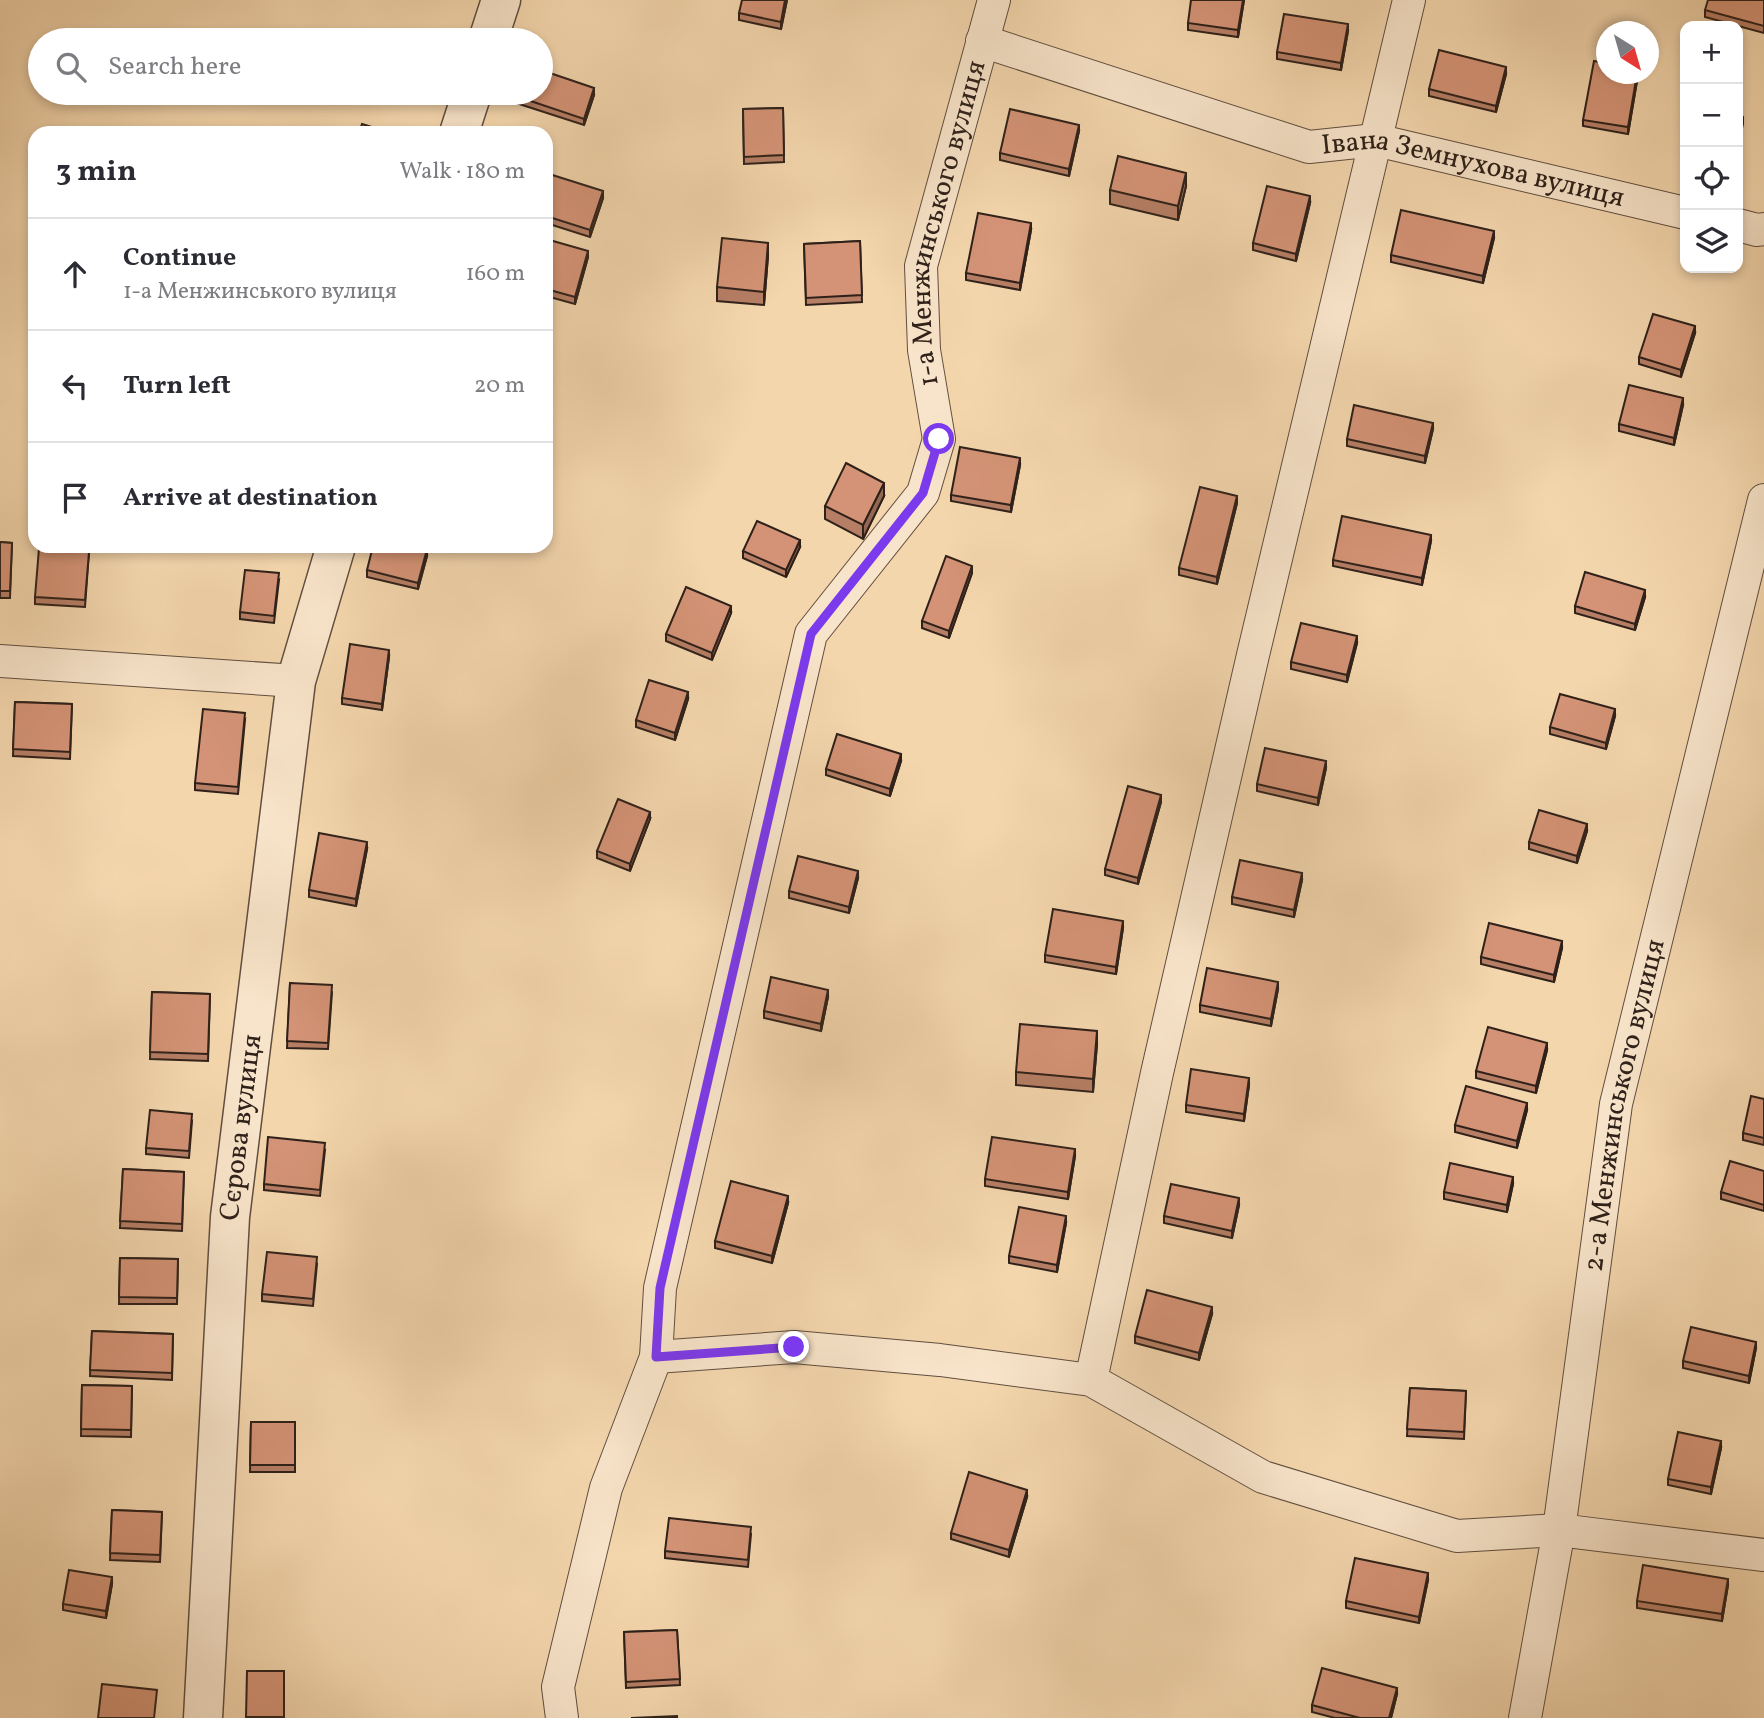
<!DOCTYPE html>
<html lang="en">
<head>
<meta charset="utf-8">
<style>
	body { margin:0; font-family:Vollkorn,serif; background:#f2f2f3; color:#2b2b33 }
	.controls { position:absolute; right:21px; top:21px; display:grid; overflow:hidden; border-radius:14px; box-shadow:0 4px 10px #0003 }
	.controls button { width:63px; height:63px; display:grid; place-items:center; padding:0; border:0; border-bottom:2px solid #e1e1e2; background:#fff; color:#2b2b33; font:35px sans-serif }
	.compass { position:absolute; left:1596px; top:21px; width:63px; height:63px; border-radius:50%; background:#fff; box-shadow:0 4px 10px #0003; rotate:143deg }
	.stop { position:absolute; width:21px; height:21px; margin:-16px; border:5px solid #7c3aed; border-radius:50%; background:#fff }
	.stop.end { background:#7c3aed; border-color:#fff; box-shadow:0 2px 7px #0008 }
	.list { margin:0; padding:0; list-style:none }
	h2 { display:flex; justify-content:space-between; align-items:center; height:91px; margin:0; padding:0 28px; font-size:30px }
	h2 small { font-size:23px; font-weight:400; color:#7c7c81 }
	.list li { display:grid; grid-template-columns:46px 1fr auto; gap:21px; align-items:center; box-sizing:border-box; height:112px; padding:0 28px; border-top:2px solid #e1e1e2 }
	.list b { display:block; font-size:26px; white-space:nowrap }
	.list p { margin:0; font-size:23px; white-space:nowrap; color:#7c7c81 }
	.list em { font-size:23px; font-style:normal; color:#7c7c81 }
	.icon { flex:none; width:38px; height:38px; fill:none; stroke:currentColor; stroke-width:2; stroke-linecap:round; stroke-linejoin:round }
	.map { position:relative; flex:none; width:1764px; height:1718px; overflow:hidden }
	.search { position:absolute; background:#fff; box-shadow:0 4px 10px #0003; left:28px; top:28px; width:525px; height:77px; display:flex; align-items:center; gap:18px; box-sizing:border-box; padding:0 24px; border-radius:38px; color:#7c7c81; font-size:26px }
	.panel { position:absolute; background:#fff; box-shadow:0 4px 10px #0003; left:28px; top:126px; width:525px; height:427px; border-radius:21px }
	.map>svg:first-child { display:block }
</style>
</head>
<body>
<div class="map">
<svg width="1764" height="1718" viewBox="0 0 1764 1718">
	<rect width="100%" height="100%" fill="#f4d6ad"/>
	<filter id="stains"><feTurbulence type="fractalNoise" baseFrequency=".00286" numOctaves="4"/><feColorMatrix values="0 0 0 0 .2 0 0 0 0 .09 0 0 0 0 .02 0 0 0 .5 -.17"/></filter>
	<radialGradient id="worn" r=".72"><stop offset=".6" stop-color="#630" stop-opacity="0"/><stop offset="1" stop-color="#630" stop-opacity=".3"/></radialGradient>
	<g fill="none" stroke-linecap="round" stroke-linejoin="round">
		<g stroke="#604e3f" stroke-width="34">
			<g id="minor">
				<path id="s1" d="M982,41L1309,147L1376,140L1685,213"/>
				<path d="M1738,225L1757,230L1764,229"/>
				<path d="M0,661L296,681"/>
				<path d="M656,1357L794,1347L940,1360L1091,1380L1263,1477L1457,1536L1559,1530L1764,1555"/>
				<path d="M1091,1380L1157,1073L1253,655L1409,0"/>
				<path id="s2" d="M562,1718L558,1687L606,1488L656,1357L660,1288L811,634L923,493L939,439L924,350L921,266L994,0"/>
				<path id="s3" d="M1525,1718L1559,1530L1616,1104L1764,500"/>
			</g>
		</g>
		<g stroke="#604e3f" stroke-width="41">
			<g id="tertiary">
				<path d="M488,40L501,0"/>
				<path d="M459,133L472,93"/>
				<path id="s4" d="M203,1718L230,1217L296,681L336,546"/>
			</g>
		</g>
		<use href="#minor" stroke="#f8e4ca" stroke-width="32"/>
		<use href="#tertiary" stroke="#f8e4ca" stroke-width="38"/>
	</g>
	<g fill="#b67e65" stroke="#2f211a" stroke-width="2">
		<path d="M787,0L781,29L739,20V13Z"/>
		<path d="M1244,0L1238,37L1188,30V23Z"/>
		<path d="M1764,0V33L1705,17V10Z"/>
		<path d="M1348,31L1341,70L1277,59V52Z"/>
		<path d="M1506,74L1496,112L1429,96V89Z"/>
		<path d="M1638,74L1628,134L1583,126V120Z"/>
		<path d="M389,93H423L420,102Z"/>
		<path d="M508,93L594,95L584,125L507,100Z"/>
		<path d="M783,108L784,162L744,164L743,109Z"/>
		<path d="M1079,131L1069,176L1000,160V153Z"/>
		<path d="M546,173L603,198L590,237L546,223Z"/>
		<path d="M1186,186L1178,220L1110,204V190Z"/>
		<path d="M1310,203L1296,261L1253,250V243Z"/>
		<path d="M1031,230L1020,290L966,280V273Z"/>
		<path d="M1494,238L1483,283L1391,262V255Z"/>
		<path d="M546,239L588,257L575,304L546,296Z"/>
		<path d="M860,241L862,302L806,305L804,244Z"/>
		<path d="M768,256L764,305L717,301V287Z"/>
		<path d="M1695,333L1681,377L1639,364V357Z"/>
		<path d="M1683,405L1674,445L1619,431V424Z"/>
		<path d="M1433,429L1425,463L1347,446V439Z"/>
		<path d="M1020,465L1011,512L951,501V495Z"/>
		<path d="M884,496L863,539L825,519V506Z"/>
		<path d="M1237,503L1217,584L1179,575V568Z"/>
		<path d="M1431,541L1422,585L1333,566V560Z"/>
		<path d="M0,542L12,543L10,598H0Z"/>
		<path d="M800,547L786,577L743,558V551Z"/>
		<path d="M89,552L85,607L35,604V597Z"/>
		<path d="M427,556L418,589L367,577V570Z"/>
		<path d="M972,573L949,638L922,628V621Z"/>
		<path d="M279,580L274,623L240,619V612Z"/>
		<path d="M1645,597L1635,630L1575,613V606Z"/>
		<path d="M731,613L712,660L666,641V634Z"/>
		<path d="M1357,643L1347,682L1291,669V662Z"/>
		<path d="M389,657L382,710L342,704V698Z"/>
		<path d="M688,699L675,740L636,727V720Z"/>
		<path d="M15,702L72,704L70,759L13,756Z"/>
		<path d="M1615,716L1606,749L1550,734V727Z"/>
		<path d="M245,720L238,794L195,790V783Z"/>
		<path d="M901,761L890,796L826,775V769Z"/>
		<path d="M1326,768L1318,805L1257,791V784Z"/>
		<path d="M1161,802L1138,884L1105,875V869Z"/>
		<path d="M650,819L630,871L597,858V851Z"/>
		<path d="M1587,831L1577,863L1529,849V842Z"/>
		<path d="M367,849L356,906L309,897V890Z"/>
		<path d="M858,878L849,913L789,898V891Z"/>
		<path d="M1302,880L1294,917L1232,904V897Z"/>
		<path d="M1123,928L1116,974L1045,962V955Z"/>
		<path d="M1562,948L1554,982L1481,964V957Z"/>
		<path d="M290,983L332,992L328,1049L287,1048Z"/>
		<path d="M1278,989L1271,1026L1200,1012V1005Z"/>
		<path d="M152,992L210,994L208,1061L150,1059Z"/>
		<path d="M828,997L821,1031L764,1018V1011Z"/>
		<path d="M1097,1044L1093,1092L1016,1085V1072Z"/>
		<path d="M1547,1050L1536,1093L1476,1078V1071Z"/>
		<path d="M1249,1085L1244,1121L1186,1112V1105Z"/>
		<path d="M1764,1099V1145L1743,1140V1133Z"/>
		<path d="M1527,1110L1517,1148L1455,1132V1125Z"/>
		<path d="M192,1121L189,1158L146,1154V1148Z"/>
		<path d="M325,1150L320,1196L264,1190V1184Z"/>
		<path d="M1075,1156L1068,1199L985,1186V1179Z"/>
		<path d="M123,1169L184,1172L182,1231L120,1228Z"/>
		<path d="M1764,1171V1211L1721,1199V1192Z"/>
		<path d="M1513,1184L1507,1212L1444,1199V1192Z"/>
		<path d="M788,1203L772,1263L715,1248V1241Z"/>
		<path d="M1239,1205L1232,1238L1164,1223V1216Z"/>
		<path d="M1066,1223L1057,1272L1009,1263V1256Z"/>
		<path d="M120,1258L178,1259L177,1304H119Z"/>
		<path d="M317,1264L313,1306L262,1301V1294Z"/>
		<path d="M1212,1314L1199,1360L1135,1343V1336Z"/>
		<path d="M92,1331L173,1334L172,1380L90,1376Z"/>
		<path d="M1756,1348L1749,1383L1683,1368V1361Z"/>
		<path d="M82,1385L132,1386L131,1437L81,1436Z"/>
		<path d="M1410,1388L1466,1391L1464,1439L1407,1436Z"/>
		<path d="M251,1422H295V1472H250Z"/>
		<path d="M1721,1448L1711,1494L1668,1485V1479Z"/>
		<path d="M1027,1497L1009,1557L951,1539V1533Z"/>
		<path d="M112,1510L162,1512L160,1562L110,1560Z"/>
		<path d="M751,1534L748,1567L665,1558V1551Z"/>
		<path d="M1428,1580L1419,1623L1346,1608V1601Z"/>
		<path d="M112,1584L106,1618L63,1610V1604Z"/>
		<path d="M1728,1585L1722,1621L1637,1608V1601Z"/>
		<path d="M677,1630L680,1685L626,1688L624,1632Z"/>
		<path d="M1397,1694L1391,1718H1335L1312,1712V1705Z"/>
	</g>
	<g fill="#946753" stroke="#2f211a" stroke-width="2">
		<path d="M785,0H787L781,29V22Z"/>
		<path d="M1243,0H1244L1238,37V30Z"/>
		<path d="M1348,24V31L1341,70V63Z"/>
		<path d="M1506,67V74L1496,112V106Z"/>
		<path d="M1637,74L1638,76L1628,134V127Z"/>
		<path d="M594,88V95L584,125V119Z"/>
		<path d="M1743,117V124L1738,147V141Z"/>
		<path d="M1079,125V131L1069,176V169Z"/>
		<path d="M1186,173V186L1178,220V206Z"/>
		<path d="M603,191V198L590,237V230Z"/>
		<path d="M1310,196V203L1296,261V254Z"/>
		<path d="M1031,223V230L1020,290V283Z"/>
		<path d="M1494,231V238L1483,283V276Z"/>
		<path d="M768,243V256L764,305V292Z"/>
		<path d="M588,251V257L575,304V297Z"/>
		<path d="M1695,326V333L1681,377V370Z"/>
		<path d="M1683,398V405L1674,445V438Z"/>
		<path d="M1433,423V429L1425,463V456Z"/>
		<path d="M1020,458V465L1011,512V505Z"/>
		<path d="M884,483V496L863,539V525Z"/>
		<path d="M1237,496V503L1217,584V577Z"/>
		<path d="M1431,535V541L1422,585V578Z"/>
		<path d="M800,540V547L786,577V570Z"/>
		<path d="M427,549V556L418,589V583Z"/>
		<path d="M972,566V573L949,638V631Z"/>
		<path d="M1645,590V597L1635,630V624Z"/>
		<path d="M731,606V613L712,660V653Z"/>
		<path d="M1357,636V643L1347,682V675Z"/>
		<path d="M389,650V657L382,710V704Z"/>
		<path d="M688,692V699L675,740V733Z"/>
		<path d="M1615,709V716L1606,749V743Z"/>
		<path d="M901,754V761L890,796V789Z"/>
		<path d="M1326,761V768L1318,805V798Z"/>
		<path d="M1161,795V802L1138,884V878Z"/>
		<path d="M650,812V819L630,871V864Z"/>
		<path d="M1587,824V831L1577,863V856Z"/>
		<path d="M367,842V849L356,906V899Z"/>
		<path d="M858,871V878L849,913V907Z"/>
		<path d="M1302,873V880L1294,917V910Z"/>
		<path d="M1123,921V928L1116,974V967Z"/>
		<path d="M1562,941V948L1554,982V975Z"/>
		<path d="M1278,982V989L1271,1026V1019Z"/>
		<path d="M828,990V997L821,1031V1024Z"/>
		<path d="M1097,1031V1044L1093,1092V1079Z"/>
		<path d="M1547,1043V1050L1536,1093V1086Z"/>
		<path d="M1249,1078V1085L1244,1121V1114Z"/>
		<path d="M1527,1103V1110L1517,1148V1141Z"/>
		<path d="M1075,1149V1156L1068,1199V1192Z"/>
		<path d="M1513,1177V1184L1507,1212V1205Z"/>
		<path d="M788,1196V1203L772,1263V1256Z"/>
		<path d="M1239,1198V1205L1232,1238V1231Z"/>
		<path d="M1066,1216V1223L1057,1272V1265Z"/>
		<path d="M1212,1307V1314L1199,1360V1353Z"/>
		<path d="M1756,1342V1348L1749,1383V1376Z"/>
		<path d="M1721,1441V1448L1711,1494V1487Z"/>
		<path d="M1027,1490V1497L1009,1557V1550Z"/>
		<path d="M1428,1573V1580L1419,1623V1617Z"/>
		<path d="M112,1577V1584L106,1618V1611Z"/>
		<path d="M1728,1579V1585L1722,1621V1614Z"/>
		<path d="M1397,1688V1694L1391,1718H1389Z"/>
	</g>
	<g fill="#d49376" stroke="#2f211a" stroke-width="2">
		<path d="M742,0H785L781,22L739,13Z"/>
		<path d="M1191,0H1243L1238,30L1188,23Z"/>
		<path d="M1708,0H1764V26L1705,10Z"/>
		<path d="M1284,14L1348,24L1341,63L1277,52Z"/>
		<path d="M1439,50L1506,67L1496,106L1429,89Z"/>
		<path d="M1594,61L1606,63V74H1637L1628,127L1583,120Z"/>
		<path d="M541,70L594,88L584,119L507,93H541Z"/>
		<path d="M783,108L784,155L744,157L743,109Z"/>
		<path d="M1010,109L1079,125L1069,169L1000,153Z"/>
		<path d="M1738,116L1743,117L1738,141Z"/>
		<path d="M362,124L391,133H359Z"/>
		<path d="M1118,156L1186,173L1178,206L1110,190Z"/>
		<path d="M546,173L603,191L590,230L546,216Z"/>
		<path d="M1267,186L1310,196L1296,254L1253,243Z"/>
		<path d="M1401,210L1494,231L1483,276L1391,255Z"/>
		<path d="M978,213L1031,223L1020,283L966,273Z"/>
		<path d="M722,238L768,243L764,292L717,287Z"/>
		<path d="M546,239L588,251L575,297L546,289Z"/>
		<path d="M860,241L862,295L806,298L804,244Z"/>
		<path d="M1653,314L1695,326L1681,370L1639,357Z"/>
		<path d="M1629,385L1683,398L1674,438L1619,424Z"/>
		<path d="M1354,405L1433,423L1425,456L1347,439Z"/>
		<path d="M960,447L1020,458L1011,505L951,495Z"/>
		<path d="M846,463L884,483L863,525L825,506Z"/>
		<path d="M1200,487L1237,496L1217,577L1179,568Z"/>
		<path d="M1342,516L1431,535L1422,578L1333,560Z"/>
		<path d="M757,521L800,540L786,570L743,551Z"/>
		<path d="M0,542L12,543L10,591H0Z"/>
		<path d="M373,546H414L427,549L418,583L367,570Z"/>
		<path d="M39,548L89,552L85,600L35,597Z"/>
		<path d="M946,556L972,566L949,631L922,621Z"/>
		<path d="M245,570L279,573L274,616L240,612Z"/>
		<path d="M1585,572L1645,590L1635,624L1575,606Z"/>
		<path d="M686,587L731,606L712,653L666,634Z"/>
		<path d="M1301,623L1357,636L1347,675L1291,662Z"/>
		<path d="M350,644L389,650L382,704L342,698Z"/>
		<path d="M649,680L688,692L675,733L636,720Z"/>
		<path d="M1560,694L1615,709L1606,743L1550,727Z"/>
		<path d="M15,702L72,704L70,752L13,749Z"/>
		<path d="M203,709L245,713L238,787L195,783Z"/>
		<path d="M837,734L901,754L890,789L826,769Z"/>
		<path d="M1265,748L1326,761L1318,798L1257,784Z"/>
		<path d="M1128,786L1161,795L1138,878L1105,869Z"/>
		<path d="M618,799L650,812L630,864L597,851Z"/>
		<path d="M1539,810L1587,824L1577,856L1529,842Z"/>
		<path d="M319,833L367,842L356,899L309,890Z"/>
		<path d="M798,856L858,871L849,907L789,891Z"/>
		<path d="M1240,860L1302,873L1294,910L1232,897Z"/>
		<path d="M1053,909L1123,921L1116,967L1045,955Z"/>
		<path d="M1489,923L1562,941L1554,975L1481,957Z"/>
		<path d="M1207,968L1278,982L1271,1019L1200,1005Z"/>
		<path d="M771,977L828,990L821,1024L764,1011Z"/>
		<path d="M290,983L332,985L328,1043L287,1041Z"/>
		<path d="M152,992L210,994L208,1054L150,1052Z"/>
		<path d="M1020,1024L1097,1031L1093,1079L1016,1072Z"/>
		<path d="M1488,1027L1547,1043L1536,1086L1476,1071Z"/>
		<path d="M1191,1069L1249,1078L1244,1114L1186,1105Z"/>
		<path d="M1466,1086L1527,1103L1517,1141L1455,1125Z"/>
		<path d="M1751,1096L1764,1099V1138L1743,1133Z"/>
		<path d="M150,1110L192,1114L189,1151L146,1148Z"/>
		<path d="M268,1137L325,1143L320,1190L264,1184Z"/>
		<path d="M992,1137L1075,1149L1068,1192L985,1179Z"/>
		<path d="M1730,1161L1764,1171V1205L1721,1192Z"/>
		<path d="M1450,1163L1513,1177L1507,1205L1444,1192Z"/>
		<path d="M123,1169L184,1172L182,1224L120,1221Z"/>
		<path d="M731,1181L788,1196L772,1256L715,1241Z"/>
		<path d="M1171,1184L1239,1198L1232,1231L1164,1216Z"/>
		<path d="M1019,1207L1066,1216L1057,1265L1009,1256Z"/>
		<path d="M267,1252L317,1257L313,1299L262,1294Z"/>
		<path d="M120,1258L178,1259L177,1298L119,1297Z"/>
		<path d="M1147,1290L1212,1307L1199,1353L1135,1336Z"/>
		<path d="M1691,1327L1756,1342L1749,1376L1683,1361Z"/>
		<path d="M92,1331L173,1334L172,1373L90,1370Z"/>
		<path d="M82,1385L132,1386L131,1430L81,1429Z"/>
		<path d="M1410,1388L1466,1391L1464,1432L1407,1429Z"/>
		<path d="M251,1422H295V1465H250Z"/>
		<path d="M1678,1432L1721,1441L1711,1487L1668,1479Z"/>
		<path d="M969,1472L1027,1490L1009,1550L951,1533Z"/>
		<path d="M112,1510L162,1512L160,1555L110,1553Z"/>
		<path d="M669,1518L751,1527L748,1560L665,1551Z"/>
		<path d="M1355,1558L1428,1573L1419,1617L1346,1601Z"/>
		<path d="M1643,1565L1728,1579L1722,1614L1637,1601Z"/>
		<path d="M69,1570L112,1577L106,1611L63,1604Z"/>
		<path d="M677,1630L680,1679L626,1682L624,1632Z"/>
		<path d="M1322,1668L1397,1688L1389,1718H1360L1312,1705Z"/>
		<path d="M247,1671H284V1717H246Z"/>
		<path d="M102,1684L157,1690L154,1718H98Z"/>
		<path d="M677,1716V1718H631Z"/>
	</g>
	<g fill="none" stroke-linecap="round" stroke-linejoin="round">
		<path stroke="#7c3aed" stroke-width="9" d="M794,1347L656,1357L660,1288L811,634L923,493L939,439"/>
	</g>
	<g text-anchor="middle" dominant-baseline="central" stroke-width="6" stroke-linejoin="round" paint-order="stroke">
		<g font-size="28" fill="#2f211a" stroke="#f8e4ca">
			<text stroke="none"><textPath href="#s1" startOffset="511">Івана Земнухова вулиця</textPath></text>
			<text stroke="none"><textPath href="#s2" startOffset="1573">1-а Менжинського вулиця</textPath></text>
			<text stroke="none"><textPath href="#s3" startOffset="621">2-а Менжинського вулиця</textPath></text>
			<text stroke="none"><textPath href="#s4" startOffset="592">Сєрова вулиця</textPath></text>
		</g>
	</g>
	<rect width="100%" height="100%" filter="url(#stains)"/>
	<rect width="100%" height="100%" fill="url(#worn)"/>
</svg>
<div class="controls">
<button>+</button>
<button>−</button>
<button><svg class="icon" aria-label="locate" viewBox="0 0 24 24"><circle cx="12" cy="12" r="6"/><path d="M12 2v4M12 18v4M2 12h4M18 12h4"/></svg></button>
<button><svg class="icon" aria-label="layers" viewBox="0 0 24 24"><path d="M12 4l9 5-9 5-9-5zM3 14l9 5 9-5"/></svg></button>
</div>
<svg class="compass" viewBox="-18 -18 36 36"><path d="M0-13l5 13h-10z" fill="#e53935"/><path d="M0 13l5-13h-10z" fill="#7c7c81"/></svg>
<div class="stop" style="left:939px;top:439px"></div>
<div class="stop end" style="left:794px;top:1347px"></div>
<div class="search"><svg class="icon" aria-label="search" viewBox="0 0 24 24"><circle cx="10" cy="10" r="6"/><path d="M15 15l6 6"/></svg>Search here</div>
<section class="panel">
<h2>3 min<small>Walk · 180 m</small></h2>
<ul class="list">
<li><svg class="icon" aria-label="ahead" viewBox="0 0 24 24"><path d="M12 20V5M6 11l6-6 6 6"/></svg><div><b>Continue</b><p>1-а Менжинського вулиця</p></div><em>160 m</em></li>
<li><svg class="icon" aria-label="left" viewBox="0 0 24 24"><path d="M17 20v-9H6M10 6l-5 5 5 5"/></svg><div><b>Turn left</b></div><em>20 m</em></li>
<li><svg class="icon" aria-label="arrive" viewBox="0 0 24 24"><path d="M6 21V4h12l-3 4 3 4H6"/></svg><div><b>Arrive at destination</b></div></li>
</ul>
</section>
</div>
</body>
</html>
